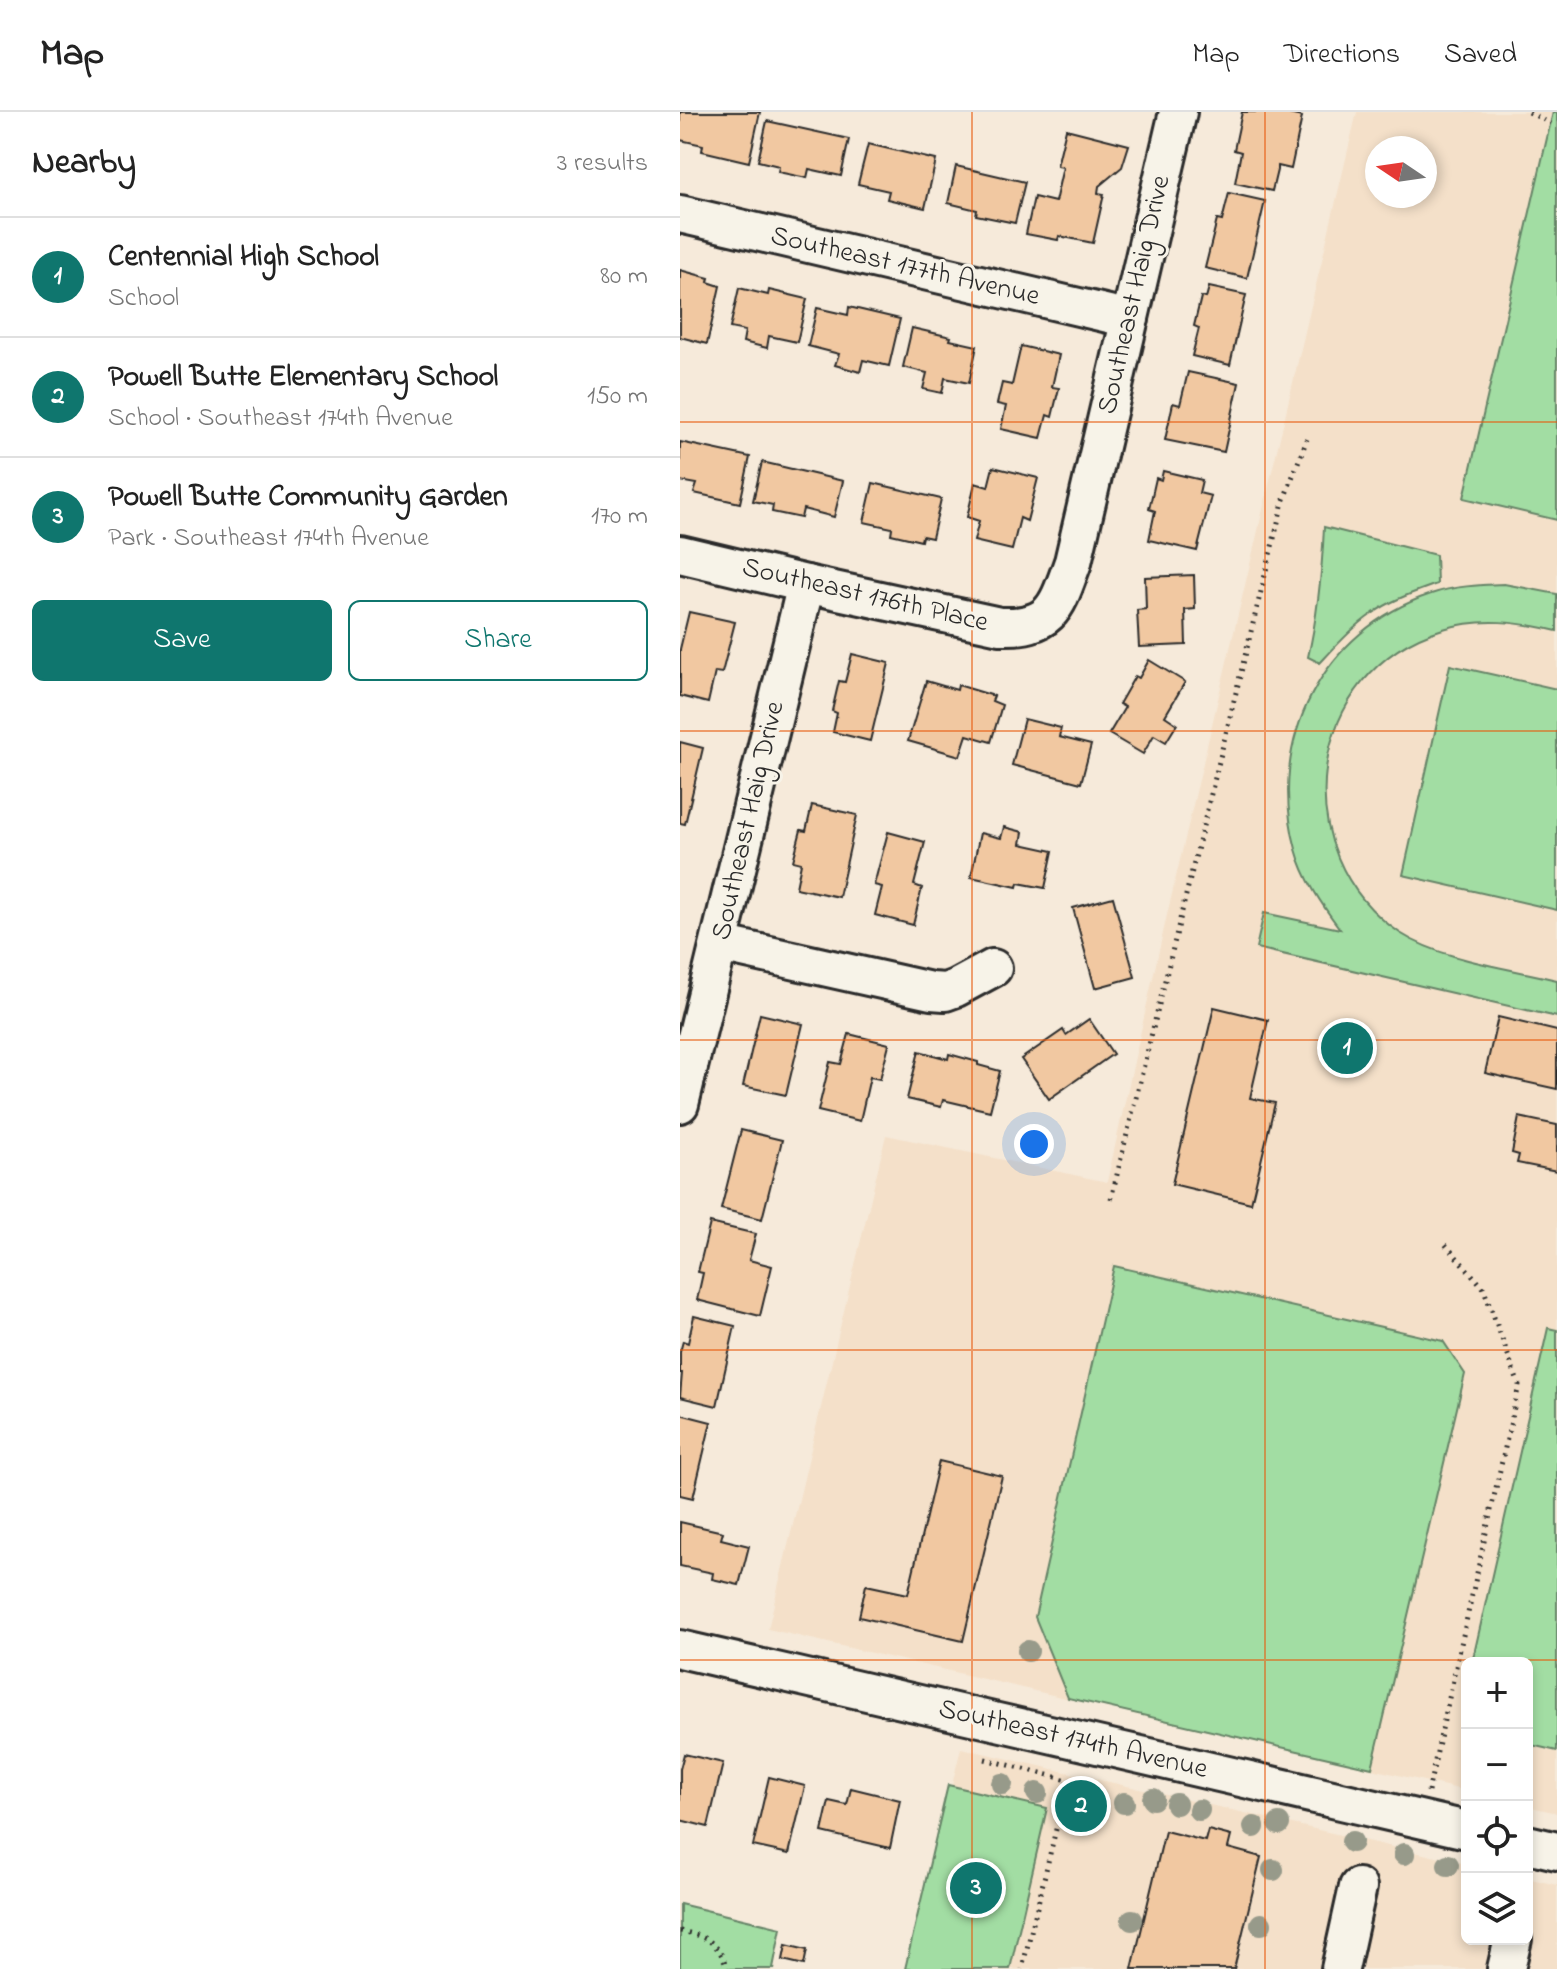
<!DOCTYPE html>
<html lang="en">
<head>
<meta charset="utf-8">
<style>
	body { margin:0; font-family:"Indie Flower",sans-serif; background:#f6f6f6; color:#222 }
	.controls { position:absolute; right:24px; bottom:24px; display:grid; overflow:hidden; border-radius:12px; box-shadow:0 4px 12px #0003 }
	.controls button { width:72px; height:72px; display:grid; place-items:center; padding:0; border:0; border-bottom:2px solid #e0e0e0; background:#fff; color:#222; font:40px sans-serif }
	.compass { position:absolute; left:685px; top:24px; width:72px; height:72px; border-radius:50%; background:#fff; box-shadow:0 4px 12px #0003; rotate:283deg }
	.you { position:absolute; left:354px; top:1032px; width:28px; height:28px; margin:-20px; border:6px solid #fff; border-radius:50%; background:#1a73e8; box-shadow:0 0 0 12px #1a73e833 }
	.badge { display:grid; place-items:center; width:52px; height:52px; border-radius:50%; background:#0f766e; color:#fff; font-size:26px; font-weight:700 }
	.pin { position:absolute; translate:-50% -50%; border:4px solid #fff; box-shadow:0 2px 8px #0006 }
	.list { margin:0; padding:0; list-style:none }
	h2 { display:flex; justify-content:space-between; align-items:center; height:104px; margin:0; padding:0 32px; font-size:34px }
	h2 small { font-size:26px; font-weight:400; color:#767676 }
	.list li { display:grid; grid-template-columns:52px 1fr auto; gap:24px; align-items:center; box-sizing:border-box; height:120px; padding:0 32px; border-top:2px solid #e0e0e0 }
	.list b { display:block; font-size:30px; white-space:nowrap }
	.list p { margin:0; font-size:26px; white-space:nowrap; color:#767676 }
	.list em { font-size:26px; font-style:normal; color:#767676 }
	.actions { display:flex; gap:16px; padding:24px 32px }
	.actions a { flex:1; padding:18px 0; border:2px solid #0f766e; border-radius:12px; text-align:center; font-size:28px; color:#0f766e }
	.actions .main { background:#0f766e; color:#fff }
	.icon { flex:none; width:44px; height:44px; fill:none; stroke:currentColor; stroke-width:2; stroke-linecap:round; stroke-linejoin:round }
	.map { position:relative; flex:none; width:877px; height:1857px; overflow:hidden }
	header { display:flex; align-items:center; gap:48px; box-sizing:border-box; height:112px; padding:0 40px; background:#fff; border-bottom:2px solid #e0e0e0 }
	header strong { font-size:38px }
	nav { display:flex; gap:44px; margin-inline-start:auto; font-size:28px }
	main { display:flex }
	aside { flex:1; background:#fff }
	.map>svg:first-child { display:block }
</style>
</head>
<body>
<header>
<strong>Map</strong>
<nav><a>Map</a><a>Directions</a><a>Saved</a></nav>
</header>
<main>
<aside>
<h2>Nearby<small>3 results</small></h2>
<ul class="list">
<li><span class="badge">1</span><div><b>Centennial High School</b><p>School</p></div><em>80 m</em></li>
<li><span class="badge">2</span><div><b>Powell Butte Elementary School</b><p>School · Southeast 174th Avenue</p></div><em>150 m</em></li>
<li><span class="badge">3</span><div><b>Powell Butte Community Garden</b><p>Park · Southeast 174th Avenue</p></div><em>170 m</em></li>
</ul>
<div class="actions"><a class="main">Save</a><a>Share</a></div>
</aside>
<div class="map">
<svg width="877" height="1857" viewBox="0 0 877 1857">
	<rect width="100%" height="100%" fill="#f6eada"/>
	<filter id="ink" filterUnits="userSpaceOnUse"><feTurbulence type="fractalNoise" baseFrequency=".0125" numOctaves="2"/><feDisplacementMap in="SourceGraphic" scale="16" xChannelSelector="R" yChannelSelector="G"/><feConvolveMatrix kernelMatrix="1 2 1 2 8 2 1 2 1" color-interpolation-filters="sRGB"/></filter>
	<g filter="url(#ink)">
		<g fill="#f4e0c9" fill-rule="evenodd">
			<path d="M677,0H877V1701L847,1694V1551H787V1679L88,1517L206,1023L427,1070L487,803ZM697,36H745V84H697Z"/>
			<path d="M281,1636L787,1752V1827H847V1766L877,1773V1857H227Z"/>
		</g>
		<g fill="#a2dda3" stroke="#668467" stroke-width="2">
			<path d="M873,0L877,1V408L784,386Z"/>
			<path d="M644,415L756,443L757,472C735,480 711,488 692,502C673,515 656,534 640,551L628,545C638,502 642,459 644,415Z"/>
			<path d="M824,472L877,482V519C839,510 801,505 763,517C626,558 603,742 720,821C762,848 828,856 877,868V905L576,836L584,801L660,817C642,793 624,767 616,737C586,629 643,518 751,482C774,474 799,473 824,472Z"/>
			<path d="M770,553L877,577V798L723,763Z"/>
			<path d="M434,1154L763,1229L785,1262L692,1656L388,1586L355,1505Z"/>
			<path d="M868,1216L877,1218V1639L847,1632V1551H792Z"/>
			<path d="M268,1673L367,1696L330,1857H225Z"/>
			<path d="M0,1792L101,1816L93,1856L95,1857H0Z"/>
		</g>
		<g fill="#f1c8a1" stroke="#2b2b2b" stroke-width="2">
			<path d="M0,0H80L69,50L22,39L23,33L0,28Z"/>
			<path d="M562,0H610L609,2L622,5L611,57L598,54L592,79L555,71L561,40L554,38Z"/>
			<path d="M87,9L169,27L161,64L129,57L127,66L98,60L99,54L78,49Z"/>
			<path d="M386,17L449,33L442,55L419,74L418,81L424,82L413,131L379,124L378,128L346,122L354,85L375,90L383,55L377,54Z"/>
			<path d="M188,32L256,48L245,96L207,87L209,79L178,72Z"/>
			<path d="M276,54L345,70L335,111L296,103L297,98L268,91Z"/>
			<path d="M549,81L585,89L567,166L525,156L537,108L542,109Z"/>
			<path d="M0,158L29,166L28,170L40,174L27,232L0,225Z"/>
			<path d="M529,175L566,183L550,253L512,244L519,216L514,214L521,185L526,186Z"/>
			<path d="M59,176L88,183L89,178L127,187L117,230L89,224L87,236L63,230L65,219L50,216Z"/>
			<path d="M169,195L220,207L209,254L183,248L180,260L155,253L159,242L128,234L137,196L168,203Z"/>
			<path d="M232,216L271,225L270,228L297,234L289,271L265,266L262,281L243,277L247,261L223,255Z"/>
			<path d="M341,234L379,243L372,275L379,276L372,305L367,303L361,326L321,317L326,294L317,292L322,271L332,273Z"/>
			<path d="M508,260L559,271L544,340L485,328L493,291L500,293Z"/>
			<path d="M0,330L70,345L60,391L14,381L17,372L0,369Z"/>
			<path d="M82,350L163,369L154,405L123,397L121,406L92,400L93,393L73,389Z"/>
			<path d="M313,355L358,366L347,409L340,406L332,438L294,429L299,409L287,405L295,371L308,375Z"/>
			<path d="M483,359L522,368L519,381L531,384L517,439L469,428L475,399L469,397L476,366L481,368Z"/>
			<path d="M193,371L261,387L252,426L242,424L241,429L211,422L212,416L184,410Z"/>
			<path d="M514,463L515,497L505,498L506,533L459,535L457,498L466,497L465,465Z"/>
			<path d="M9,500L55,510L42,561L35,560L28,591L0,584V537Z"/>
			<path d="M172,542L209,551L190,629L153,620L157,601L152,599L159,569L165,570Z"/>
			<path d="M469,548L505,570L485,604L497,612L486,630L474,623L463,642L429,622L445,595L439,592L455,564L459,566Z"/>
			<path d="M246,569L277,578L278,573L314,584L312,589L322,593L311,630L287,623L280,644L228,629Z"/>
			<path d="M344,607L381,616L379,625L411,633L401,671L332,653Z"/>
			<path d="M0,630L23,636L5,712L0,711Z"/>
			<path d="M132,693L177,703L159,785L116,776L121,751L113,749L121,718L126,719Z"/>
			<path d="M324,715L343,720L341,732L373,739L365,776L338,771L337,775L291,765L300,721L321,726Z"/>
			<path d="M208,720L245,730L234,773L242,776L233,813L195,803L202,775L194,773Z"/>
			<path d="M433,785L455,865L415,876L393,796Z"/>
			<path d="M534,895L588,908L570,986L595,991L571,1091L492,1072Z"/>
			<path d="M80,902L123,912L106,983L63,974Z"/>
			<path d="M818,905L877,919V977L805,961Z"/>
			<path d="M409,907L433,942L369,987L341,947L383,918L386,923Z"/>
			<path d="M169,922L209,932L200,967L190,965L180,1009L138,999L150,950L161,952Z"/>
			<path d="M239,939L268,947L269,942L298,950V953L320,959L310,999L263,988L261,995L227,987Z"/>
			<path d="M839,1005L877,1013V1059L837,1051L839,1043L832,1041Z"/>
			<path d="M61,1018L102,1028L82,1107L41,1097Z"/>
			<path d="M30,1111L76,1122L69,1148L92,1154L80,1204L17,1188L23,1161L18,1160Z"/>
			<path d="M14,1204L55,1214L37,1294L0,1285L2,1261H0V1240L3,1229L8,1231Z"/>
			<path d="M0,1302L31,1310L13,1386L0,1383Z"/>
			<path d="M259,1349L322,1364L283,1529L179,1505L186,1473L228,1482Z"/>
			<path d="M0,1410L43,1420L41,1427L69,1434L59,1473L32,1467L33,1461L0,1454Z"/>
			<path d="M4,1642L43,1651L28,1715L0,1708V1657Z"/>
			<path d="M89,1665L125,1674L109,1742L73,1734Z"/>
			<path d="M171,1676L220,1688L210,1736L142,1720L149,1689L167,1693Z"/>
			<path d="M528,1718L551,1724L548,1736L581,1745L554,1857H452L485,1719L525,1729Z"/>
			<path d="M106,1833L127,1838L124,1853L103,1848Z"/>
		</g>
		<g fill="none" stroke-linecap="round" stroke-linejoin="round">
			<g stroke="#2b2b2b" stroke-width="42">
				<g id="minor">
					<path d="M0,102L450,207"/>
					<path d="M0,442L126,472L320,514C373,516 377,494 393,450L498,0"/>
					<path d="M40,832L251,879L265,880L276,876L313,856"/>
					<path d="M0,992L126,472"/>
					<path d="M0,1537L787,1718"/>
					<path d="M847,1732L877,1739"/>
					<path d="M660,1857L678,1775"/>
					<path d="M826,1857L833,1827"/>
				</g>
			</g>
			<g stroke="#2b2b2b" stroke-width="5" stroke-dasharray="2 6" stroke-linecap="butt">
				<path d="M849,0L871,12"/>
				<path d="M431,1087L603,390L627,327"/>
				<path d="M305,1647L388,1668L342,1857"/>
				<path d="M748,1680L839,1273L803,1175L765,1132"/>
				<path d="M0,1819C26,1824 39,1830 47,1857"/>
			</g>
			<use href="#minor" stroke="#f7f3e8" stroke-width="36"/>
		</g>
		<g fill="#979a8a">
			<circle cx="348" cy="1539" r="11"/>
			<circle cx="322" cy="1672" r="11"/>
			<circle cx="357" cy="1681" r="11"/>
			<circle cx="473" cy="1687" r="11"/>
			<circle cx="400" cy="1689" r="11"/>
			<circle cx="444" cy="1691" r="11"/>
			<circle cx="496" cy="1692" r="11"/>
			<circle cx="519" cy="1698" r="11"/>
			<circle cx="599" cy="1712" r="11"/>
			<circle cx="574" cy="1715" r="11"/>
			<circle cx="672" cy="1730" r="11"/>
			<circle cx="724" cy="1742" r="11"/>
			<circle cx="768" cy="1753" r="11"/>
			<circle cx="593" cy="1758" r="11"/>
			<circle cx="452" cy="1808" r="11"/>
			<circle cx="581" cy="1812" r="11"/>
		</g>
	</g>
	<path fill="none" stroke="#e8590c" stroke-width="2" stroke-opacity="0.55" d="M292,0V1857M585,0V1857M0,310H877M0,619H877M0,928H877M0,1238H877M0,1548H877"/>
	<g text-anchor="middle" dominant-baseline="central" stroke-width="6" stroke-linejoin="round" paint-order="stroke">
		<g font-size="28" fill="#2b2b2b" stroke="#f7f3e8">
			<text transform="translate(225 155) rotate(13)">Southeast 177th Avenue</text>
			<text transform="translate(455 183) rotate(-77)">Southeast Haig Drive</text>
			<text transform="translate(185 484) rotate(13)">Southeast 176th Place</text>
			<text transform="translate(69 709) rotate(-77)">Southeast Haig Drive</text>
			<text transform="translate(393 1628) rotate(13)">Southeast 174th Avenue</text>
		</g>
	</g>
</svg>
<div class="controls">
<button>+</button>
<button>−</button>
<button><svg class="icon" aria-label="locate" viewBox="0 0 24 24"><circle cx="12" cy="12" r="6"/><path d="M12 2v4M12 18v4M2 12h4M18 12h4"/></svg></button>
<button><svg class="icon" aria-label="layers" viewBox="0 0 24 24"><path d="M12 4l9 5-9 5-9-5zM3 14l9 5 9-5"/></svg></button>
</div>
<svg class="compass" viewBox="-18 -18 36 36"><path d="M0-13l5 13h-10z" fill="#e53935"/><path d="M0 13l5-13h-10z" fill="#767676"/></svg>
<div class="you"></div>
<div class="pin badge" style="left:667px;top:936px">1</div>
<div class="pin badge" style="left:401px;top:1694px">2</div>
<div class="pin badge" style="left:296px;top:1776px">3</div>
</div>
</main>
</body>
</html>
